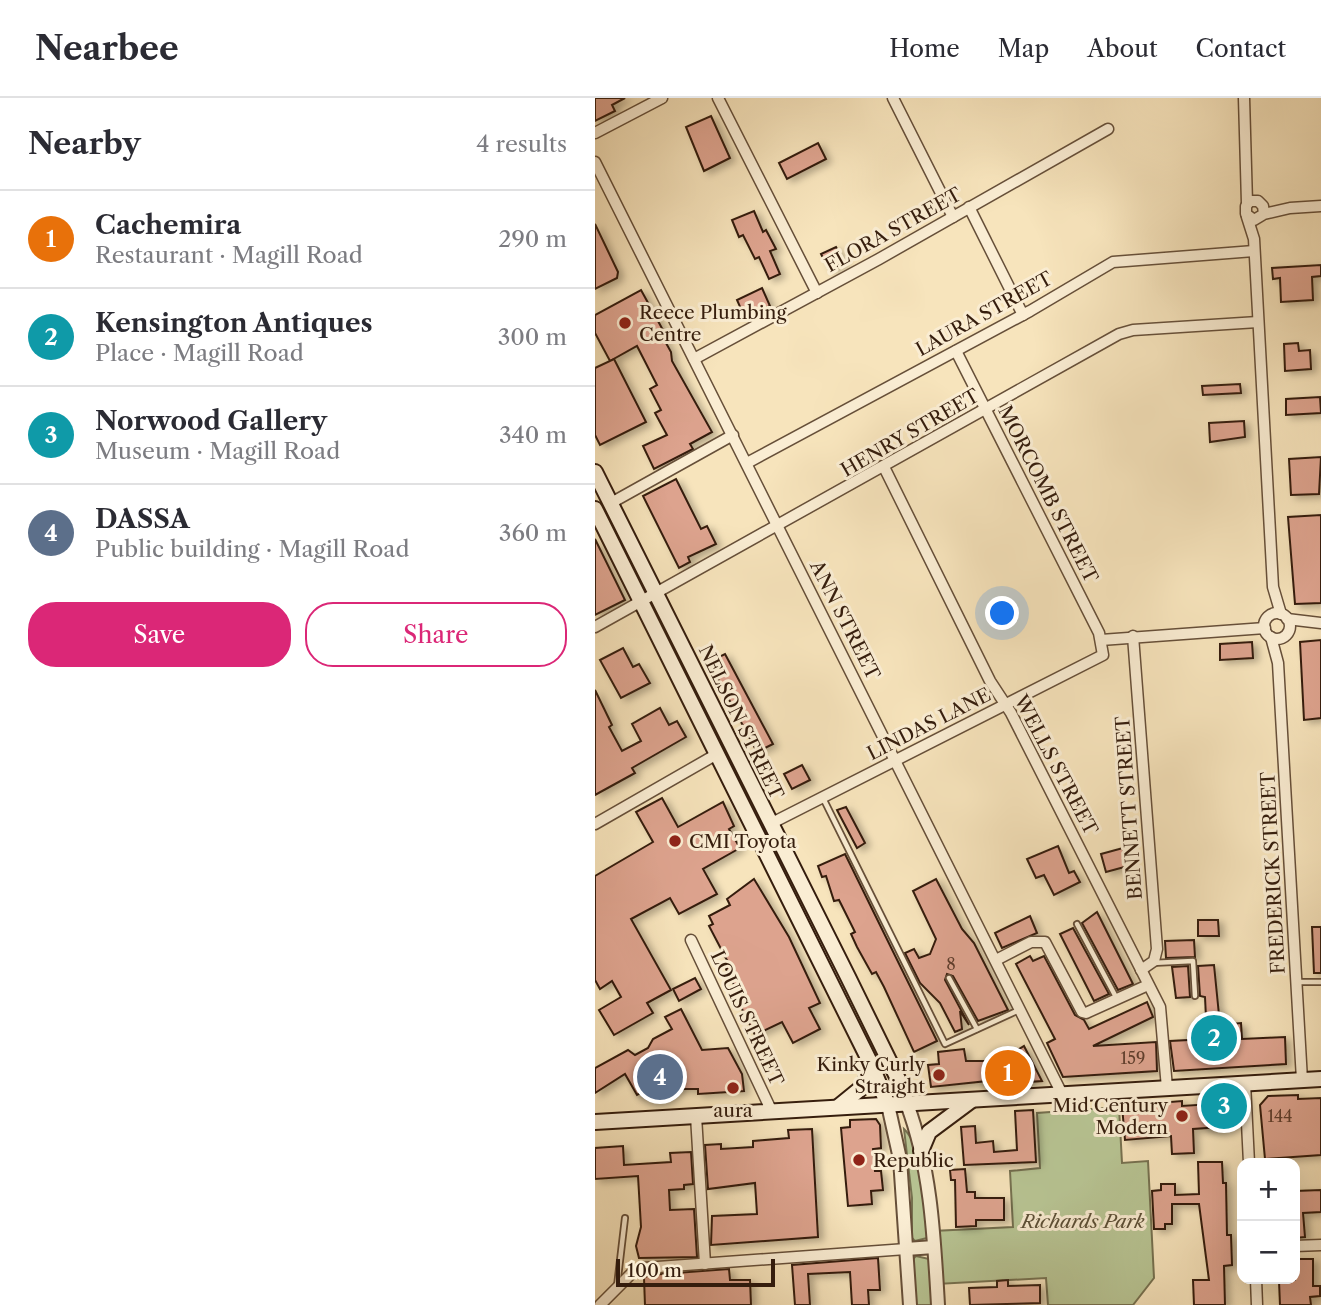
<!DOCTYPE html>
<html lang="en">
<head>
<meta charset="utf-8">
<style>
	body { margin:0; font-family:"Libre Caslon Text",serif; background:#f2f2f3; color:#2b2b33 }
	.controls { position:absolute; right:21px; bottom:21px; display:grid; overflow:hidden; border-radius:14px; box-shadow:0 7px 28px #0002 }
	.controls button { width:63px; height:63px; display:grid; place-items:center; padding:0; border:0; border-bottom:2px solid #e1e1e2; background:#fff; color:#2b2b33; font:35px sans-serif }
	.scale { position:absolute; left:21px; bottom:18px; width:159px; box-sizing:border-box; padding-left:7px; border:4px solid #351d0d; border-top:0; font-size:19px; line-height:24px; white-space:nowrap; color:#351d0d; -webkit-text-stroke:5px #faedd3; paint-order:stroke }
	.you { position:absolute; left:408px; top:516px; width:24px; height:24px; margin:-18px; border:5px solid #fff; border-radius:50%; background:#1a73e8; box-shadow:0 0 0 10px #1a73e833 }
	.badge { display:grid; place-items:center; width:46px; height:46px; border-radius:50%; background:#db2777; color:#fff; font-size:23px; font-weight:700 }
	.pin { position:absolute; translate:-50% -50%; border:4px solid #fff; box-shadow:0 2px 7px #0006 }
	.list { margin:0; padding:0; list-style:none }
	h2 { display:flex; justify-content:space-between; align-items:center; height:91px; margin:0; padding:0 28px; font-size:30px }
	h2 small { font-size:23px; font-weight:400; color:#7c7c81 }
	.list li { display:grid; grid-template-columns:46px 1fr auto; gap:21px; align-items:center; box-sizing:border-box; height:98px; padding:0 28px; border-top:2px solid #e1e1e2 }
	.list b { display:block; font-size:26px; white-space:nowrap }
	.list p { margin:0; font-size:23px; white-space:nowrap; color:#7c7c81 }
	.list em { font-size:23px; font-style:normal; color:#7c7c81 }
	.actions { display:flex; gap:14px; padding:21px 28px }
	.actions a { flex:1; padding:16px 0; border:2px solid #db2777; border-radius:28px; text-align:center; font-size:24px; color:#db2777 }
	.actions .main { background:#db2777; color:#fff }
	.map { position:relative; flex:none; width:726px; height:1207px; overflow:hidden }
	header { display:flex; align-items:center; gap:42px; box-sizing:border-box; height:98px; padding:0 35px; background:#fff; border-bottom:2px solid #e1e1e2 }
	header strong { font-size:33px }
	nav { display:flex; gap:38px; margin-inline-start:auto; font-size:24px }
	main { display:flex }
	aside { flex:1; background:#fff }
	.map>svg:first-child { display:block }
</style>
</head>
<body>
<header>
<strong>Nearbee</strong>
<nav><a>Home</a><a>Map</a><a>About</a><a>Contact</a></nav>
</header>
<main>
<aside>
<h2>Nearby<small>4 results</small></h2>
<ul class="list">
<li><span class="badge" style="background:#e8710a">1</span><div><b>Cachemira</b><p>Restaurant · Magill Road</p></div><em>290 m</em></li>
<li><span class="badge" style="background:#0f9aa8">2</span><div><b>Kensington Antiques</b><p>Place · Magill Road</p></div><em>300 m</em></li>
<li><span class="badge" style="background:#0f9aa8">3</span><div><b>Norwood Gallery</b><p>Museum · Magill Road</p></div><em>340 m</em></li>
<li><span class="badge" style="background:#5c6f8a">4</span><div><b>DASSA</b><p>Public building · Magill Road</p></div><em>360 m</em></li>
</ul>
<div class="actions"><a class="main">Save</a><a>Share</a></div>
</aside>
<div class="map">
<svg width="726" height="1207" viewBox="0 0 726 1207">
	<defs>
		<filter id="shadow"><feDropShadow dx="5" dy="3" stdDeviation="3.5" flood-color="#0004"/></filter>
	</defs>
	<rect width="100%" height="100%" fill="#f7e4bc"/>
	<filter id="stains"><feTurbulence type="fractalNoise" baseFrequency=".00286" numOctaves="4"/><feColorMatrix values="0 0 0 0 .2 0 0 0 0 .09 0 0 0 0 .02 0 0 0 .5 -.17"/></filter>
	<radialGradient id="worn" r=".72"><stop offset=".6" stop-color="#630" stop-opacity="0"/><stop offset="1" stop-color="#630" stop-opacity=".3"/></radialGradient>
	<g fill="#b8c594" stroke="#767150" stroke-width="2">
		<path d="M524,1009L527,1065L553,1063L559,1180L538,1207H453L451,1180L342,1186L338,1133L418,1129L415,1073L445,1070L442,1015Z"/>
		<path d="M309,1031C328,1048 331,1113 332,1140L320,1143L317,1140V1100Z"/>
		<path d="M321,1158L334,1161L337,1207H320L318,1161Z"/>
	</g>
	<g fill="#dda38e" stroke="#351d0d" stroke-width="2" filter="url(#shadow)">
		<path d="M0,0H30L17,7L20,13L0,23Z"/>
		<path d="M116,18L135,60L109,73L91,29Z"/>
		<path d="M223,45L231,61L192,81L184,65Z"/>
		<path d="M159,113L168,134L171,132L181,151L175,153L185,176L174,181L164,159L160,161L148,137L144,139L137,122Z"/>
		<path d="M0,126L23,174L22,180L0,191Z"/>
		<path d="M241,149L249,165L234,172L226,156Z"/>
		<path d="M726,167V178L717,179L718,202L686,204L685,180L678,181L677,170Z"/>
		<path d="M167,190L175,208L150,220L142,202Z"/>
		<path d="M46,192L69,234L66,236L76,254L77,263L117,334L95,346L98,351L59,371L48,348L72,337L60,315L66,312L55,291L62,287L42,248L15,263L0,235V217Z"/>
		<path d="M703,245L704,253L715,252L716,271L690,273L689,246Z"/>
		<path d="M19,261L51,324L5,347L0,337V270Z"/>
		<path d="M645,286L646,295L608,297L607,288Z"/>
		<path d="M725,299L726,315L691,317V301Z"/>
		<path d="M649,323L650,339L615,344L614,325Z"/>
		<path d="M726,359L724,396L696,397L694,361Z"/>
		<path d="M81,381L106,431L112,428L121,446L93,459L95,464L84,470L48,398Z"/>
		<path d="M726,417V505L700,506L693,419Z"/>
		<path d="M0,441L30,502L0,517Z"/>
		<path d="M726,542V620L709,622L705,544Z"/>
		<path d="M657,544L658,560L625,562V546Z"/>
		<path d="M28,550L38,569L44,566L55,585L26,600L5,562Z"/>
		<path d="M130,556L178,646L162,654L114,564Z"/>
		<path d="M0,592L17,627L14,629L27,653L46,643L37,626L65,610L74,627L82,623L91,639L37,670L40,675L0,697Z"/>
		<path d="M207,667L215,682L197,691L189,676Z"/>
		<path d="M67,700L83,729L128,704L139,728L134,731L145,750L108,771L122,796L84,816L75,800L36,821L76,892L52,905L58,915L19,937L4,912L26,899L17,883L5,891L0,882V778L58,744L41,714Z"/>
		<path d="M251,709L270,745L262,750L242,712Z"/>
		<path d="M463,748L474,775L479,773L485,784L459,797L449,777L441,780L432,761Z"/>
		<path d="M528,750L533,768L511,774L506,756Z"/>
		<path d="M250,756L342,943L319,954L289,889L281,874L277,876L262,849L256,836L260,834L244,802L239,803L231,778L227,779L223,768Z"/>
		<path d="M159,781L194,839L225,905L214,910L225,931L198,945L187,924L160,937L140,897L143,895L131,871L135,868L114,828L118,826L114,818L135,807L132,801Z"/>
		<path d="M341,781L367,831L379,845L413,912L383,923L358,878L352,876L350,882L374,927L365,913L367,931L360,934L345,905L325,885L310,855L319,851L324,860L335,856L341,841L318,793Z"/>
		<path d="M502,814L538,886L523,892L487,825Z"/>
		<path d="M435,818L442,835L407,850L400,835Z"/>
		<path d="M603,822H623L624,838H603Z"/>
		<path d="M717,829H726V875H719Z"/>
		<path d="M478,830L514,896L499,903L465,836Z"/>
		<path d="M599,842L600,859L571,860L570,843Z"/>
		<path d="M435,858L438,863L449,858L480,917L489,922L494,931L552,904L558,919L498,948L561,944L562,973L468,979L452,945L460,941L421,866Z"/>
		<path d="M619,867L625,927L646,925L647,941L690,939L691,966L579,973L575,943L612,941L610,899L605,898L603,868Z"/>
		<path d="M593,868L595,899L581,900L577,869Z"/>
		<path d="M100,880L106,891L84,903L78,891Z"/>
		<path d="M86,911L107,952L133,950L147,976L149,993L103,996V991H79L73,980L42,997L30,976L0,995V970L33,952L40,957L53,950L58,941L77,931L70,919Z"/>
		<path d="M429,948L447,983L392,987L393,983L336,989L333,967L344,966L343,954L369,951L371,963H405Z"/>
		<path d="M703,997V1001L726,1000V1057L670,1061L665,1007L673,998Z"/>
		<path d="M587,1003V1008L633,1005L634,1018L625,1019L626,1029L598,1031L599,1055L577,1056L576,1038L530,1042L527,1008Z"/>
		<path d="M438,1012L441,1064L369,1067L366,1029L380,1028L381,1045L398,1043L399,1054L422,1052L420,1013Z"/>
		<path d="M281,1021L285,1027L286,1050L278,1051L280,1073H286L288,1092L276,1093L277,1106L253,1108L246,1030L255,1029V1022Z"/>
		<path d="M217,1031L223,1139L116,1147L117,1118L162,1116L160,1085L113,1091L110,1047L126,1046V1051L158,1049V1043L194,1040L193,1032Z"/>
		<path d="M28,1048L29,1067L76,1064L75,1055L96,1054L98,1086L89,1087V1091L74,1092L75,1112L99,1111L102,1159L44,1160L41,1148L46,1129L43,1078L0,1081V1050Z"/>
		<path d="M603,1064H627L628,1085H631L632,1137H636L637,1167L629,1168L630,1207H599L598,1182H614L604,1106H577V1126H570V1131H559L557,1093L566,1092V1086H580V1097L604,1096Z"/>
		<path d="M370,1071L372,1094H380V1100H409V1122H381V1128L361,1129L360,1082H356L355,1072Z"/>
		<path d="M726,1092V1114L708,1115L710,1139L700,1140V1093Z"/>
		<path d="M283,1160L285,1192H273L274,1207H257L255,1174L213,1176L215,1207H200L197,1167Z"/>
		<path d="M700,1161H718V1188H725V1198L715,1199L716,1207H685L684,1183L700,1182Z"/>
		<path d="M134,1171L135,1182H155L156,1207H50L49,1180L54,1177Z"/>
		<path d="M413,1182V1188L445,1187V1205L375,1207L374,1190L402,1189V1183Z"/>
	</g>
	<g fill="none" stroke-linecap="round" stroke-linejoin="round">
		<g stroke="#664f39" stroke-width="8">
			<g id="service">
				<path d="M228,700L350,946L424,912"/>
				<path d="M482,826L522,901"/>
				<path d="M557,865L598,863L600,898"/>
				<path d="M354,880L382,931"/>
				<path d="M703,884H726"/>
				<path d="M22,1188L30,1120"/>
			</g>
		</g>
		<g stroke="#664f39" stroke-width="13">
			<g id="minor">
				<path d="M123,0L222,195"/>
				<path d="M298,0L358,119"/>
				<path d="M649,0L652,105"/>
				<path d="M0,35L67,0"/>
				<path d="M0,64L467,996"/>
				<path d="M374,109L428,217"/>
				<path d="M669,116L668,108L663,103H655L651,108V116L659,122L669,116L695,110L726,108"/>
				<path d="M652,119L659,141L678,489L686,516"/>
				<path d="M99,261L284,161L513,31"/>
				<path d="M152,365L435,213L518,164L659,153"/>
				<path d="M289,369L395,583L416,615L565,909L572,990"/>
				<path d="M16,405L138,337"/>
				<circle cx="682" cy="528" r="13"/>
				<path d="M692,521L726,525"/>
				<path d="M0,529L524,236L538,232L663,224"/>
				<path d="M538,538L562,851L559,863L546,872"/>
				<path d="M676,539L683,565L707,982"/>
				<path d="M506,542L670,530"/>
				<path d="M0,726L122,656"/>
				<path d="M175,726L508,557L504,535L361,253"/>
				<path d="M96,842L177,1014"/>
				<path d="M401,862L436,844H450L487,914L491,915L553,887"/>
				<path d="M650,985L654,1065"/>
				<path d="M101,1018L110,1166"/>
				<path d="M700,1148L726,1147"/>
				<path d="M661,1181L662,1207"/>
				<path d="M5,1207L36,1176L49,1170L311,1151"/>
			</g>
		</g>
		<g stroke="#664f39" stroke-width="16">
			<g id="tertiary">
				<path d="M312,1006C336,1070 339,1139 343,1207"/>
				<path d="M293,1007L305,1061L315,1207"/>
				<path d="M311,1151L339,1149"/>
			</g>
		</g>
		<g stroke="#351d0d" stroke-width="18">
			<g id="secondary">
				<path d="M0,374L253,879L305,985L312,1006"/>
				<path d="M0,411L275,964L293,1007"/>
				<path d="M243,1009L270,987L275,964"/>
				<path d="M0,1024L726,981"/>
				<path d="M326,1053L334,1034L377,1002"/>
			</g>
		</g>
		<use href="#service" stroke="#faedd3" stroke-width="4.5"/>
		<use href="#minor" stroke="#faedd3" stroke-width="10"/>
		<use href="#tertiary" stroke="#faedd3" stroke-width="12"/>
		<use href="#secondary" stroke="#faedd3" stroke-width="14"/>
	</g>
	<g fill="#8f2418" stroke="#faedd3" stroke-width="2.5">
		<circle cx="30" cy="225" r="7"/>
		<circle cx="80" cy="743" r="7"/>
		<circle cx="344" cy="977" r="7"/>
		<circle cx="138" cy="990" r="7"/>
		<circle cx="587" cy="1018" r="7"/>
		<circle cx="264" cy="1062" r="7"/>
	</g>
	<g text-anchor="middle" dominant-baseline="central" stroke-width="6" stroke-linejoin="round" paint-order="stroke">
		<g font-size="16" fill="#5f3e2d">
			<text x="356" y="866">8</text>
			<text x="538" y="960">159</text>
			<text x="685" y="1018">144</text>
		</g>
		<g font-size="19" fill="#351d0d" stroke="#faedd3">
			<text transform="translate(298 132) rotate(-29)">FLORA STREET</text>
			<text transform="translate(389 216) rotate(-29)">LAURA STREET</text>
			<text transform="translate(315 335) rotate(-30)">HENRY STREET</text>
			<text transform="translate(453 396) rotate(63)">MORCOMB STREET</text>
			<text transform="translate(250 522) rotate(63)">ANN STREET</text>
			<text transform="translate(146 624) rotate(64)">NELSON STREET</text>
			<text transform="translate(334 626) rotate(-27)">LINDAS LANE</text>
			<text transform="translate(461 667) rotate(62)">WELLS STREET</text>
			<text transform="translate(534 710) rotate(-94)">BENNETT STREET</text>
			<text transform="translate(678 775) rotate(-93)">FREDERICK STREET</text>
			<text transform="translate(152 920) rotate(65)">LOUIS STREET</text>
		</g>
		<g font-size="19" fill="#351d0d" stroke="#faedd3" text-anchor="start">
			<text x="44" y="214">Reece Plumbing<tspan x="44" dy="22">Centre</tspan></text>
			<text x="94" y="743">CMI Toyota</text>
			<text x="330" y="966" text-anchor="end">Kinky Curly<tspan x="330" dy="22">Straight</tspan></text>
			<text x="573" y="1007" text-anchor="end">Mid Century<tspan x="573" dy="22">Modern</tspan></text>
			<text x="138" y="1012" text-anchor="middle">aura</text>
			<text x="278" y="1062">Republic</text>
		</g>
		<g font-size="19" font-style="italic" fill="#5c4f36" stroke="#faedd3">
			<text x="488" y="1123">Richards Park</text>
		</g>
	</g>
	<rect width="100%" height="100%" filter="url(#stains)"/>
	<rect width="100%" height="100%" fill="url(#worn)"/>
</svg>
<div class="controls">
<button>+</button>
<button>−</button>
</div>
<div class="scale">100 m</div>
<div class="you"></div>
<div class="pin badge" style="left:413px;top:975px;background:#e8710a">1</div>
<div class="pin badge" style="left:619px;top:940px;background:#0f9aa8">2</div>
<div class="pin badge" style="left:629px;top:1008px;background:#0f9aa8">3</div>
<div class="pin badge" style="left:65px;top:979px;background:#5c6f8a">4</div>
</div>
</main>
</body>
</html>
